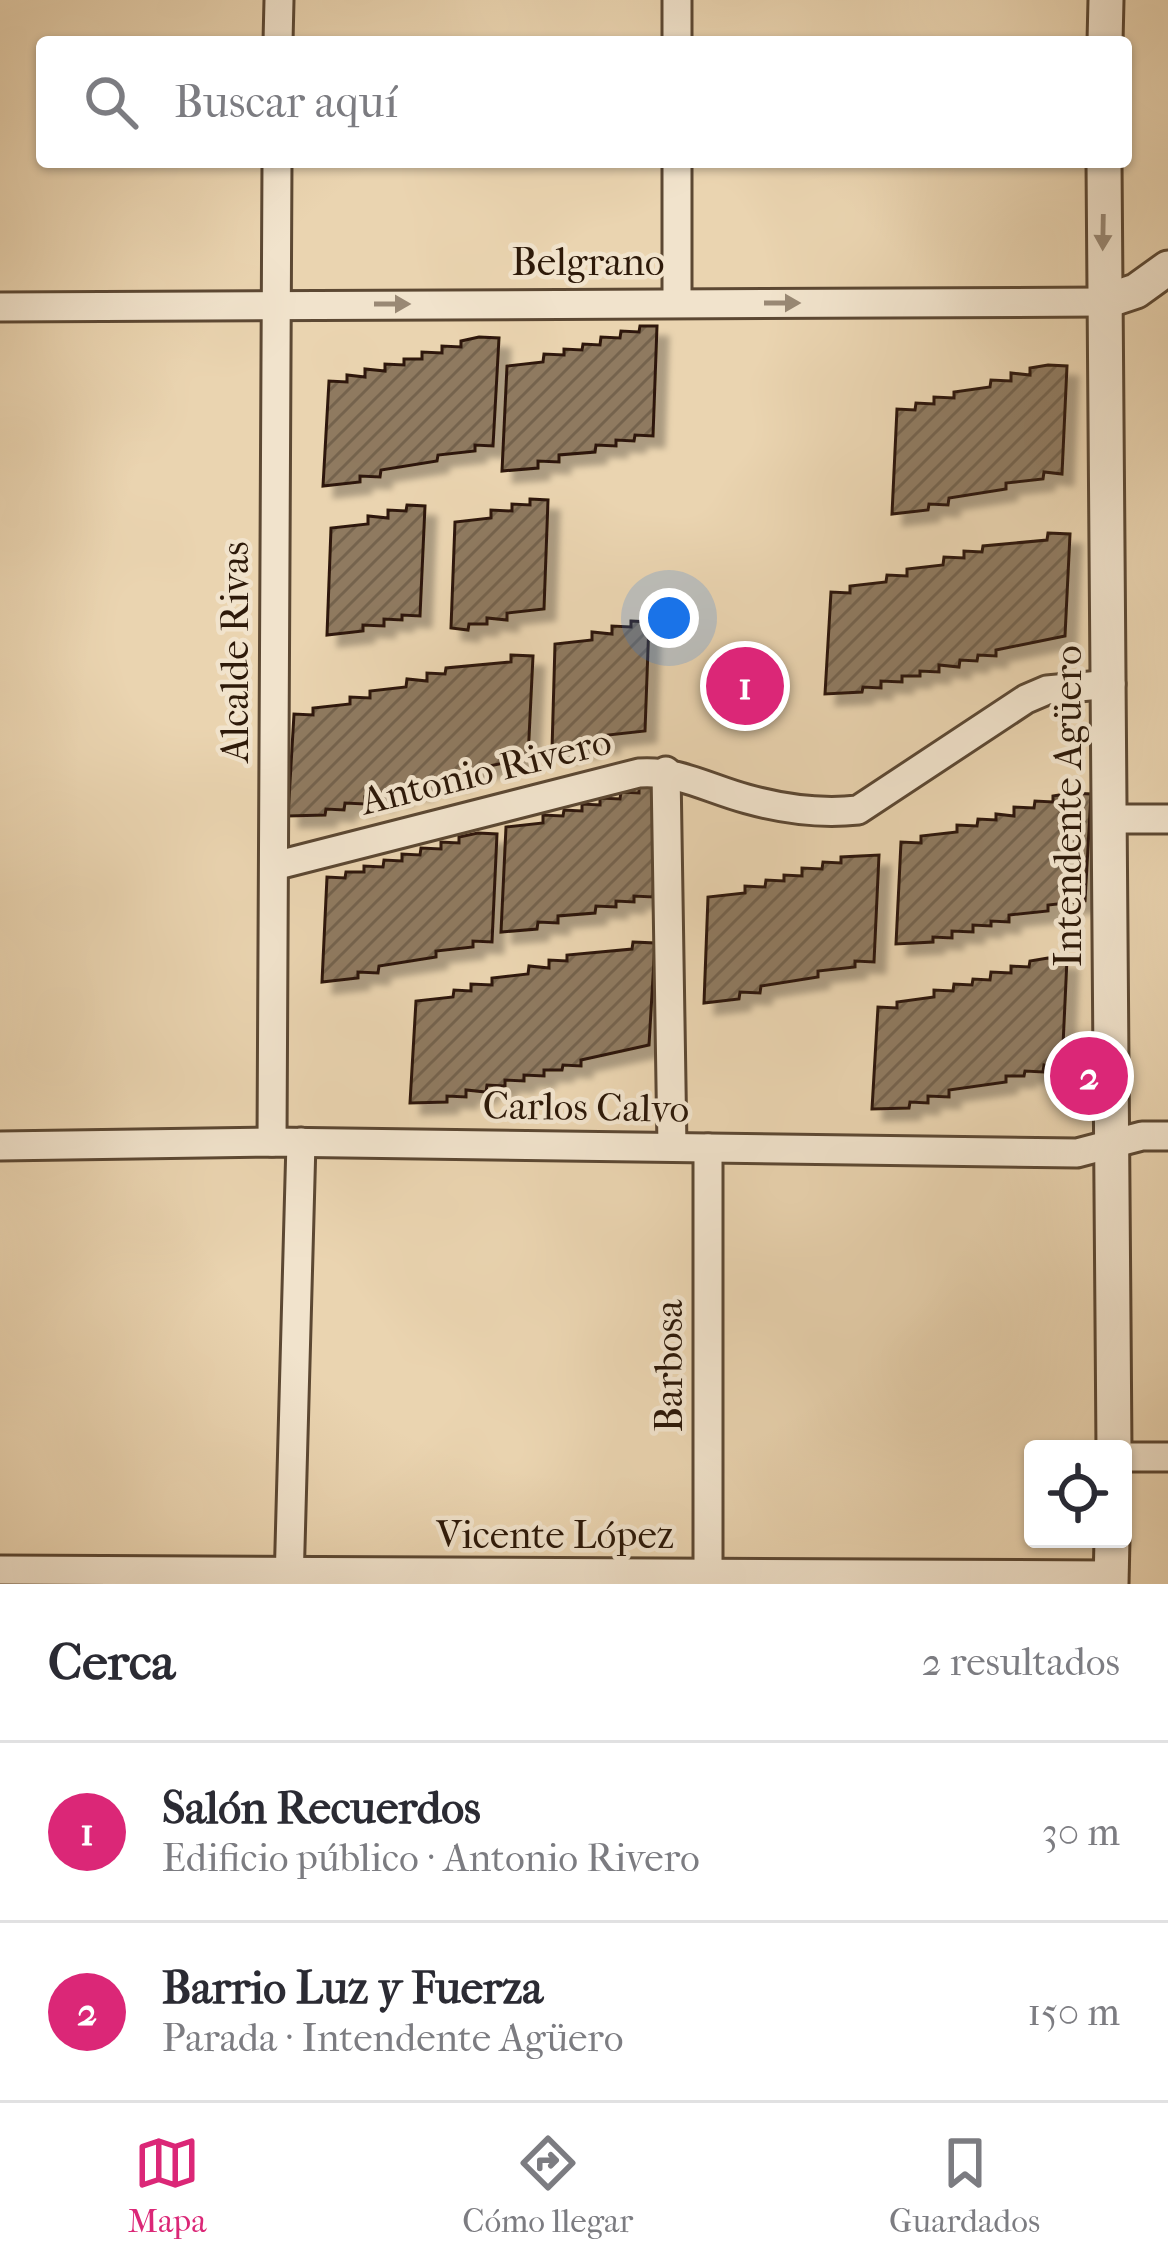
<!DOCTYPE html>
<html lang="es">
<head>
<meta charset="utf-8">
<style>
	body { margin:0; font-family:"IM FELL French Canon",serif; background:#f7f7f7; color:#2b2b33 }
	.controls { position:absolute; right:36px; bottom:36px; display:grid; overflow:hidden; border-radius:12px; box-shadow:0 3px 9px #0004 }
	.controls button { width:108px; height:108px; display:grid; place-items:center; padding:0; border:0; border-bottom:3px solid #e1e1e2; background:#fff; color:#2b2b33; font:60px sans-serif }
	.you { position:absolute; left:669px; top:618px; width:42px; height:42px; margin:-30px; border:9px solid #fff; border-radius:50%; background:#1a73e8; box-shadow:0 0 0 18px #1a73e833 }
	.badge { display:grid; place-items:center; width:78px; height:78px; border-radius:50%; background:#db2777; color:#fff; font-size:39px; font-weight:700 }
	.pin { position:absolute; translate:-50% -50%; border:6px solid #fff; box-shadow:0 3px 12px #0006 }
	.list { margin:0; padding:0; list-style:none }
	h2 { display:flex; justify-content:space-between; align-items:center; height:156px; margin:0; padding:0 48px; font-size:51px }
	h2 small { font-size:39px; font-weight:400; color:#7c7c81 }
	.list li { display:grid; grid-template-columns:78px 1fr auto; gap:36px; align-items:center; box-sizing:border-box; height:180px; padding:0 48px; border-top:3px solid #e1e1e2 }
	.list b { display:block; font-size:45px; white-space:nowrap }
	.list p { margin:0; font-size:39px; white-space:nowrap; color:#7c7c81 }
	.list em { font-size:39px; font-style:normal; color:#7c7c81 }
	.icon { flex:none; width:66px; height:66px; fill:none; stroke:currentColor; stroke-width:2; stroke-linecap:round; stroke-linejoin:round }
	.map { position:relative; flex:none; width:1168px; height:1584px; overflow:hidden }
	.search { position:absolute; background:#fff; box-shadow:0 3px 9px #0004; left:36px; right:36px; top:36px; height:132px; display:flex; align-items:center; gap:30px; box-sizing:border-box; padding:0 42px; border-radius:12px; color:#7c7c81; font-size:45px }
	.sheet { height:516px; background:#fff }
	nav { display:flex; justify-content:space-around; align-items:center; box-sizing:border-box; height:168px; border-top:3px solid #e1e1e2; background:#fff; font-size:33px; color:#7c7c81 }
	nav a { display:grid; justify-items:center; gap:6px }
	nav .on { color:#db2777 }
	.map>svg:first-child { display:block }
</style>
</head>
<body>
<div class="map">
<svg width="1168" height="1584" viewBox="0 0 1168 1584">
	<defs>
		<pattern id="building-hatch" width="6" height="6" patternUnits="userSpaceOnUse" patternTransform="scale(3)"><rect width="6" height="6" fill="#8f7a60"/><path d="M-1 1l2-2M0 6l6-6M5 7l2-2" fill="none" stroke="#75634d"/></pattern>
		<filter id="shadow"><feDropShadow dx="11" dy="11" stdDeviation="3" flood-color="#0004"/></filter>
	</defs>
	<rect width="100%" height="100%" fill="#ead4b0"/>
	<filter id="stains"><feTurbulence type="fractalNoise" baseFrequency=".00167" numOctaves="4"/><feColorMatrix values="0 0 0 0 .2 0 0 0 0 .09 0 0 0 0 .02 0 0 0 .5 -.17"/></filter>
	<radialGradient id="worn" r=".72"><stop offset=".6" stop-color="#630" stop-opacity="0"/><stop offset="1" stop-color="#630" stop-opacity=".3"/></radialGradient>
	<g fill="url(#building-hatch)" stroke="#2d1909" stroke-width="3" filter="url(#shadow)">
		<path d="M640,326H657L653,436L635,435L634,441L616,440V446L596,445L595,452L559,455V462L538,461V468L502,471L507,366L543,362L544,354L564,355V349L582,350L583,344L600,345L601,337L620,338L621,331L639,332Z"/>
		<path d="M479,337L499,338L493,446L475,445V451L438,455L437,461L381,470L380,477L360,476V482L323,486L329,381L347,382V375L365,377V369L385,371V364L404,365V359H422V352L442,353V346L461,347V341Z"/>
		<path d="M1048,365L1067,366L1062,474L1044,472L1043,479L1006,483V489L949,498L948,505L929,504L928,510L892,514L897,409L915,410L916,403L934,404V397L954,398V392L990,387L991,380L1011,381V373L1030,375V368Z"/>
		<path d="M530,499L548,500L544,609L507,613V620L487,618V624H469L468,630L451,628L455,522L491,518V510L512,511V504L530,505Z"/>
		<path d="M407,505L425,506L420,616L402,615V620L384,619V626L363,625V631L327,635L331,528L368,524V516L388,518V510L406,511Z"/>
		<path d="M1048,533L1070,534L1065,636L996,650V656L978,655L977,661L960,660L959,667L939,665V672L920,671V676H902V682L881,681V688L863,687L862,692L825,694L831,592L850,593V586L886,582L887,575L907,576V569L943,565L944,557L964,558V551L982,552L983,546L1047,540Z"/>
		<path d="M631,621L649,622L645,731L608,735V742L588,740L587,747L569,746V752L552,750L555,644L592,640V632L612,634V626L631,627Z"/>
		<path d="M511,655L533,656L528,758L460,772L459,779L441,778V783L423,782L422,789L402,788V794L383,793V799L365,797V804L345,803L344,810L326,809L325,815L288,816L294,714L313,715V708L350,704V697L370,698V691L406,687L407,679L427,681V673L445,674L446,668L511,662Z"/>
		<path d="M639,786L657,788L653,897L634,896V902L616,901V907L596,906L595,913L558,916V923L538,922L537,929L501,932L506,827L543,823V815L563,816L564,810L582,811V804L600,805V798L620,799L621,792L639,793Z"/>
		<path d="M1071,793L1091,794L1085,901L1048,905V911L1009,915V922L991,921V926L973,925V932L952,931V938L933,937V942L896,944L901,842L921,843V836L957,832V825L977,826L978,819L996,820V814L1014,816V807L1034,808L1035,801L1053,802V796Z"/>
		<path d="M478,833L497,834L492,942L473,941V947L436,951V957L379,966L378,973L358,972V978L322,982L327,877L345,878L346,872H364V866L383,867L384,860L402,861V854L420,855L421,848L441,849V842L459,843V837Z"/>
		<path d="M879,855L874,962L855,961V967L818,971V977L761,986L760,993L740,992L739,999L704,1003L708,897L745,893V886L765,887L766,880L784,881V875L802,876V868L822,869L823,862L841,863V857Z"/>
		<path d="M633,942L655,943L649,1045L581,1060V1066L563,1065L562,1070H544V1076L524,1075V1081L505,1080V1086L487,1085L486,1092L466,1090V1097L447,1096V1102L410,1103L416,1001L453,997L454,990L471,991V984L492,985V978L528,974L529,966L549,968V960L567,961V955L632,949Z"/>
		<path d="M1048,958L1067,959L1062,1067L1044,1065L1043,1072L1025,1071L1024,1076H1006V1082L949,1090V1097L928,1096V1103L910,1102L909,1108L872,1109L878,1007L897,1008V1002L934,997V990L953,991L954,984L972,985L973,979L990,980L991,972L1011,973V966L1029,967L1030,961Z"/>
	</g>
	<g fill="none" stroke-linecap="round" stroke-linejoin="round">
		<g stroke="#5c4833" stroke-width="33">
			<g id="minor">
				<path d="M278,42L279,0"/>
				<path d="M677,42V0"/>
				<path d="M677,303V162"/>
				<path d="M0,307L1103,302"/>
				<path d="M666,771L672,1147"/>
				<path d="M1109,819H1168"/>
				<path d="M274,866L639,773C678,770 709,789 747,799C783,809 821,814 858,810L1026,699L1047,690L1111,684"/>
				<path d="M272,1142L277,162"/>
				<path d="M0,1146L272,1142L1077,1153L1142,1136H1168"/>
				<path d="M708,1148V1584"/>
				<path d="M1123,1457H1168"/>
				<path d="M0,1570L1111,1575"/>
				<path d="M289,1584L301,1142"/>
			</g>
		</g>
		<g stroke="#5c4833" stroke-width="39">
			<g id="tertiary">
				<path d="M1105,42L1106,0"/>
				<path d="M1104,162L1114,1449"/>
				<path d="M1103,302L1136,291L1168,268"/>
				<path d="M1111,1584L1112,1539"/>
			</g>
		</g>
		<use href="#minor" stroke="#f1e3cc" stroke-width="27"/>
		<use href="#tertiary" stroke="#f1e3cc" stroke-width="33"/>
	</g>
	<defs><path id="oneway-solid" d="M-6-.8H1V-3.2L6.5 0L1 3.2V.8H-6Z" transform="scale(3)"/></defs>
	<g fill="#998874">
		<use href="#oneway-solid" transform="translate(1103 232) rotate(91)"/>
		<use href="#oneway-solid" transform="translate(782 303)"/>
		<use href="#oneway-solid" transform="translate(392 304)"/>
	</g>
	<g text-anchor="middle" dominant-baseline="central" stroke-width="9" stroke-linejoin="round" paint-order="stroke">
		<g font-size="39" fill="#2d1909" stroke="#f1e3cc">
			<text x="588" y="262">Belgrano</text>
			<text transform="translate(235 652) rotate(-90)">Alcalde Rivas</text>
			<text transform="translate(486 771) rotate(-14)">Antonio Rivero</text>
			<text transform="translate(1068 806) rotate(-90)">Intendente Agüero</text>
			<text transform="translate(586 1107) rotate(1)">Carlos Calvo</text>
			<text transform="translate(669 1366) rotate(-90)">Barbosa</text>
			<text x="555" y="1535">Vicente López</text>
		</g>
	</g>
	<rect width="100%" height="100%" filter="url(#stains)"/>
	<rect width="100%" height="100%" fill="url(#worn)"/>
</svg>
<div class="controls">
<button><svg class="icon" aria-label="locate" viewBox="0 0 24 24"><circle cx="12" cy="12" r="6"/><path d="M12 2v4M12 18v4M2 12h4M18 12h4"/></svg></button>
</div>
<div class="you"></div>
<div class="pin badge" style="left:745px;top:686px">1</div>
<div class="pin badge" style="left:1089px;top:1076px">2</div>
<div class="search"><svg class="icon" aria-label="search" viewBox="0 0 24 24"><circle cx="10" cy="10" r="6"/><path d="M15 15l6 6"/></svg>Buscar aquí</div>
</div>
<section class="sheet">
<h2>Cerca<small>2 resultados</small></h2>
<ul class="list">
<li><span class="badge">1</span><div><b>Salón Recuerdos</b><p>Edificio público · Antonio Rivero</p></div><em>30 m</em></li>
<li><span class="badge">2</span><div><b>Barrio Luz y Fuerza</b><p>Parada · Intendente Agüero</p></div><em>150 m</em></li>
</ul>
</section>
<nav>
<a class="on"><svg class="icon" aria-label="map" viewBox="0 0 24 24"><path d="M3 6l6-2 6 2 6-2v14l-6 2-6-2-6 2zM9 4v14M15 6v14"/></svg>Mapa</a>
<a><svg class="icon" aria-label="directions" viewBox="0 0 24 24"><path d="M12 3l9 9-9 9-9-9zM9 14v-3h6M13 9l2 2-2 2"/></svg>Cómo llegar</a>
<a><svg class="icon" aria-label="saved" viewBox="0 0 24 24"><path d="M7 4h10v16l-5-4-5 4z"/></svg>Guardados</a>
</nav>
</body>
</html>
